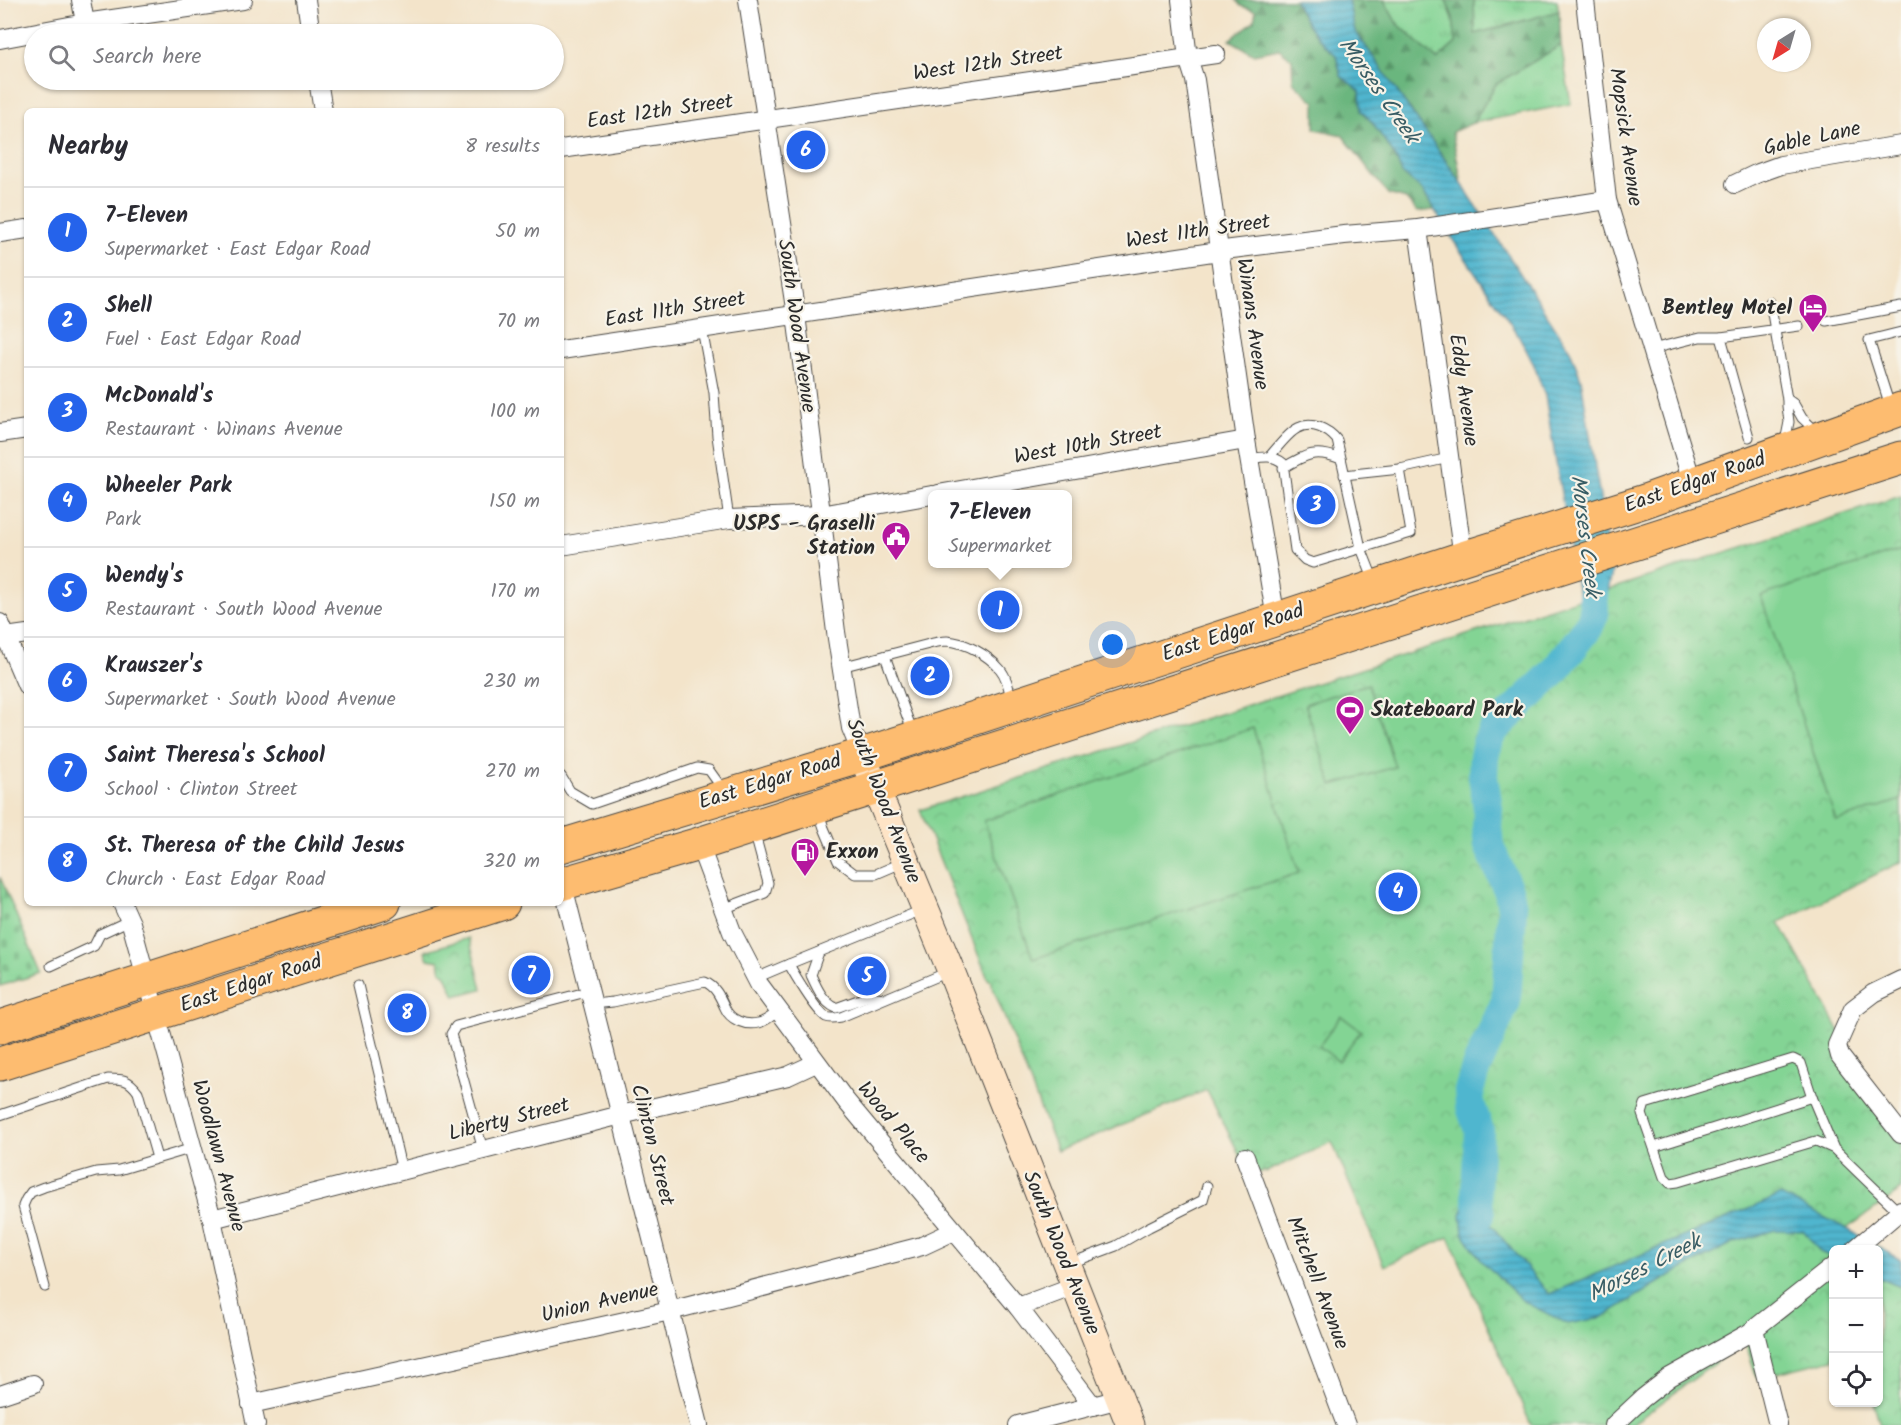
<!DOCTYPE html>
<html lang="en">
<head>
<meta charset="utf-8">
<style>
	body { margin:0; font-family:Kalam,sans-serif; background:#f2f2f3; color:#2b2b33 }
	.controls { position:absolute; right:18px; bottom:18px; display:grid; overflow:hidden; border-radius:9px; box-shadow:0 2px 4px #0004 }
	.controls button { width:54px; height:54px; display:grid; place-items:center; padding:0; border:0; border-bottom:2px solid #e1e1e2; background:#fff; color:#2b2b33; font:30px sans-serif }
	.compass { position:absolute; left:1757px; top:18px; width:54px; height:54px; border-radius:50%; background:#fff; box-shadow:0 2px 4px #0004; rotate:217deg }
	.you { position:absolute; left:1113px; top:645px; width:21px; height:21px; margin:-15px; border:4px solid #fff; border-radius:50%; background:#1a73e8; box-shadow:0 0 0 9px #1a73e833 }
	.badge { display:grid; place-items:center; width:39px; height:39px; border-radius:50%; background:#2563eb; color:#fff; font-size:20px; font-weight:700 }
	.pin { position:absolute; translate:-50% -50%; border:3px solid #fff; box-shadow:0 2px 6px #0006 }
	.popup { position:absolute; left:928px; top:490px; width:144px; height:78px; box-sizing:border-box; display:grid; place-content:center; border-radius:9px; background:#fff; filter:drop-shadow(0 2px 4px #0005); font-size:20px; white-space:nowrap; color:#7c7c81 }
	.popup b { font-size:22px; color:#2b2b33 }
	.popup::after { content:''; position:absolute; left:50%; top:100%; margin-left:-12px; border:12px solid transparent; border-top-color:#fff }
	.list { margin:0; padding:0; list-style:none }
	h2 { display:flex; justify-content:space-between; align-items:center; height:78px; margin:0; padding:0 24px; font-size:26px }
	h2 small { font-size:20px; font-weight:400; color:#7c7c81 }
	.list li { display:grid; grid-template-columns:39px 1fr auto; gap:18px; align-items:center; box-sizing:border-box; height:90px; padding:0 24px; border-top:2px solid #e1e1e2 }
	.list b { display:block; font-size:22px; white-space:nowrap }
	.list p { margin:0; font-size:20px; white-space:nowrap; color:#7c7c81 }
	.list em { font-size:20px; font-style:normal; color:#7c7c81 }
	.icon { flex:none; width:33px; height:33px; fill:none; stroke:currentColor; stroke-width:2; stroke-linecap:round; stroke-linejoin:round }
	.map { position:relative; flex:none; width:1901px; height:1425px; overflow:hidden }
	.search { position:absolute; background:#fff; box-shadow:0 2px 4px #0004; left:24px; top:24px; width:540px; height:66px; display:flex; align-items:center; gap:15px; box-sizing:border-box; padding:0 21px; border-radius:33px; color:#7c7c81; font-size:22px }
	.panel { position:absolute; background:#fff; box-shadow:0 2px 4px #0004; left:24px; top:108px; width:540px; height:798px; border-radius:9px }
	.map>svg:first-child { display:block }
</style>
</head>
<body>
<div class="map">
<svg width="1901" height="1425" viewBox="0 0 1901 1425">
	<defs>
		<pattern id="grass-tufts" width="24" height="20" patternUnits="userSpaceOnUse" patternTransform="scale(1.5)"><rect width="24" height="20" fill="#83d494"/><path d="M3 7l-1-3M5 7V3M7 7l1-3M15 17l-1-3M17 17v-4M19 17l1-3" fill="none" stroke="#71b680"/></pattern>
		<pattern id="forest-firs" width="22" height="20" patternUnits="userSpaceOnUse" patternTransform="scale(1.5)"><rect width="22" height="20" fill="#6ab67e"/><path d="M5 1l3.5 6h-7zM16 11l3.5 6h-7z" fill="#579467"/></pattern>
		<pattern id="cemetery-stones" width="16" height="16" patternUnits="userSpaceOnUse" patternTransform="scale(1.5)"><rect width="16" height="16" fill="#83d494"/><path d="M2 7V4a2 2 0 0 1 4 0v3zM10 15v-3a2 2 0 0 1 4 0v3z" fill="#71b680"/></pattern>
		<pattern id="park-crowns" width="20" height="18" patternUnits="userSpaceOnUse" patternTransform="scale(1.5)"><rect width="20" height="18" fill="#83d494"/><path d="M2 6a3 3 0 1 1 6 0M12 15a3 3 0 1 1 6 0" fill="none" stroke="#71b680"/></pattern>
		<pattern id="water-rules" width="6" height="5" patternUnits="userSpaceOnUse" patternTransform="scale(1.5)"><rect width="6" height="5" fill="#50b6cf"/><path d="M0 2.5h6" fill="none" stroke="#4394a8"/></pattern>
	</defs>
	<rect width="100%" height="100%" fill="#f7f3e8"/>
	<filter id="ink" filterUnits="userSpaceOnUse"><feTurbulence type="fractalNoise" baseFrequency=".0167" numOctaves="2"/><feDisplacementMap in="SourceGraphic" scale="12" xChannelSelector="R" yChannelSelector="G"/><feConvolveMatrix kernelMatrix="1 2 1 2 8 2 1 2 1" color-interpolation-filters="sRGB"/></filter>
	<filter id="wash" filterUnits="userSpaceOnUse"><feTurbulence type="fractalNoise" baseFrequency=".008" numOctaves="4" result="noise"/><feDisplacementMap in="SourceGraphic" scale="24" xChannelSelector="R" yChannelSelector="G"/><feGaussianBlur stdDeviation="1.35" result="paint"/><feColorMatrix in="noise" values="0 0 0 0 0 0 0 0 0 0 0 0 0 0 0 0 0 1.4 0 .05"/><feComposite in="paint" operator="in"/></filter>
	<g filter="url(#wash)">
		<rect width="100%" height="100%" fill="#f3e4ca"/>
		<g fill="url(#grass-tufts)" stroke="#578060" stroke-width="1.5">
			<path d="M1384,0H1446L1453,18L1456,43L1437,60L1396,22Z"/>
			<path d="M1474,0H1557L1559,11L1475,34Z"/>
			<path d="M1561,45L1571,104L1473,123L1496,84Z"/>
		</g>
		<g fill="url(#forest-firs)" stroke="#4a7054" stroke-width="1.5">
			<path d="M1236,0H1295C1304,22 1317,40 1336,55L1341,76L1360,91L1361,111L1372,122L1395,156L1402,173L1422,190L1434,210L1417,212L1406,199L1388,194L1342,135L1315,129V102L1293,82L1292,59L1279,49L1254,54L1230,40L1254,21L1256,11L1241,6Z"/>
			<path d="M1348,0H1384L1396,22L1437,60L1456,43L1453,18L1446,0H1474L1475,34L1559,11L1561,45L1496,84L1473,123L1452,132L1462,184L1355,31Z"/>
		</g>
		<path fill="url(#cemetery-stones)" stroke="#578060" stroke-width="1.5" d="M0,877L41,973L0,986Z"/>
		<g fill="url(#park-crowns)" stroke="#578060" stroke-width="1.5">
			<path d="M1901,496V862L1779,922L1901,1141V1190L1818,1249L1820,1252L1833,1258V1359L1757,1378L1745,1341L1631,1425H1531L1449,1237L1384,1266L1332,1142L1266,1172L1263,1171L1250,1176L1207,1090L1057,1151L990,980L988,979L920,810Z"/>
			<path d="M469,938L482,989L455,996L446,975L441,971L439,961L428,959L425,951Z"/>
			<path d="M1879,1278L1901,1287V1425H1880L1874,1403L1878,1402Z"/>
		</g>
		<g fill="#83d494" stroke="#578060" stroke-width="1.5">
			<path d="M1901,550V800L1836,821L1761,596Z"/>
			<path d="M1368,684L1395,767L1332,785L1305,704Z"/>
			<path d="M1253,728L1299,873L1033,959L984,821Z"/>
			<path d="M1341,1016L1361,1031L1338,1061L1319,1046Z"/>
		</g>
		<g fill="url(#water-rules)" stroke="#3e707d" stroke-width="1.5">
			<path d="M1295,0H1348L1355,31L1462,184L1570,350L1581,379L1612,572C1608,596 1604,609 1588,628L1576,584L1545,396L1534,365L1520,338L1455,243L1422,190L1402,173L1395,156L1372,122L1361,111L1360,91L1341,76L1336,55C1317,40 1304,22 1295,0Z"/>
			<path d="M1477,1176L1486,1219L1549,1294L1781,1195L1849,1230L1901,1260V1287L1879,1278L1878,1250H1834L1833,1258L1820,1252L1804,1231L1775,1230L1735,1242L1671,1275L1603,1317L1568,1324L1524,1302L1481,1260L1463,1233L1461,1214Z"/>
		</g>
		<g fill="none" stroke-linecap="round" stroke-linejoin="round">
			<path stroke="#50b6cf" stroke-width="30" d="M1480,1215L1476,1192L1479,1130L1470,1104L1469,1091L1476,1068L1506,1001L1512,908L1509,892L1489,846L1487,827L1488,808L1483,777L1484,757L1487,743L1493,731L1553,673L1588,628L1594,614L1593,590"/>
		</g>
	</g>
	<g filter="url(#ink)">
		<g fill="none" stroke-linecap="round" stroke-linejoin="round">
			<g stroke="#494743" stroke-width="11">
				<g id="lane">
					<path d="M1770,302L1787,399"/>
					<path d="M1826,321L1901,307"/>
					<path d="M702,329L714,393L717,436L729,519"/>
					<path d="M1652,349L1700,337H1721"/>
					<path d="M1890,406L1869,340L1901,332"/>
					<path d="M1749,437L1721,337L1799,326"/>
					<path d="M1785,442L1789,422L1787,406V399L1794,404L1802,418L1817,432"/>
					<path d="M1270,456C1277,448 1289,432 1298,428C1312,421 1328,429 1337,440L1361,548L1374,581"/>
					<path d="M1249,459C1262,457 1272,454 1283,463L1295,550L1305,560L1313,563L1411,533L1400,469"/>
					<path d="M1283,468C1306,454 1315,449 1341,459"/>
					<path d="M1344,475L1400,469L1449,458"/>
					<path d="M885,656L913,733"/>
					<path d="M841,667L933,643C937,642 942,641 947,641C965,642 988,655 1000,669C1007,677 1009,689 1011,699"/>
					<path d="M561,776L570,791L592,804L697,768L709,770L724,791"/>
					<path d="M818,810L824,828L838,861L855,874H876L904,862"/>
					<path d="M723,909L765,893L768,883L754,831"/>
					<path d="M922,910L789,964C794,974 817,1012 826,1017C831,1019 836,1018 841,1017L948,972"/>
					<path d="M819,952L811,975C817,988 823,1002 836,1008L869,996L884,998"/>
					<path d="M51,966L94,946L100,934L130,920"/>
					<path d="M756,978L789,964"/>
					<path d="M358,985L402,1171"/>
					<path d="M593,1004L613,1002L705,982C716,987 720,997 725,1008C730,1020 745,1026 758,1023C765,1022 773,1015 779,1011"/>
					<path d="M0,1115L108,1079C123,1079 129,1079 138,1092L157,1158"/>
					<path d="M1654,1147L1812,1097"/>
					<path d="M1834,1149L1816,1141L1678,1182L1670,1183L1664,1177L1642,1114L1645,1104L1793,1059L1801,1063L1812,1097L1834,1149L1899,1212"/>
					<path d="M483,1150L451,1034L456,1026L590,991"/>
					<path d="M1068,1264L1116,1246L1149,1227L1203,1200L1207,1186"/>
					<path d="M45,1287L23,1206L26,1199L31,1192L44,1187L96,1172L119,1170L193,1148"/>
				</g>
			</g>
			<g stroke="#494743" stroke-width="20">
				<g id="street">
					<path d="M81,0L85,23"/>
					<path d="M306,0L311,34"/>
					<path d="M748,0L796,315L836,632L851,728L862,755"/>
					<path d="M1181,0L1188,58L1195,80L1246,440L1276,619"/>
					<path d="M1585,0L1607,200L1693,485"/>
					<path d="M0,39L85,23L243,0"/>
					<path d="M318,80L323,111"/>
					<path d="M561,149L1216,54"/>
					<path d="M1735,184L1756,174L1781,165L1901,145"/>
					<path d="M1418,229L1463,558"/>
					<path d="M0,233L27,229"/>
					<path d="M561,350L1232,249L1344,235L1418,229L1607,200"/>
					<path d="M0,433L27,429"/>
					<path d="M938,494L1246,440"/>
					<path d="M561,546L729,519L821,515L932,495"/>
					<path d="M0,623L27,686"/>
					<path d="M6,637L27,634"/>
					<path d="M699,844L732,932L759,984L846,1101L1018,1307L1093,1406"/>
					<path d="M561,878L699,1425"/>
					<path d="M122,903L131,923L212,1219L256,1425"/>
					<path d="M1901,980L1874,993L1853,1009L1837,1045L1840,1056L1901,1134"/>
					<path d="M1245,1157L1346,1425"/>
					<path d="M212,1219L621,1115L788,1076L816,1063"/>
					<path d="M1854,1250L1901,1210"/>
					<path d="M1018,1307L1074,1286"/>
					<path d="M1754,1329L1778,1425"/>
					<path d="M0,1395L33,1384"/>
					<path d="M251,1404L670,1311L922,1246L954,1231"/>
					<path d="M1018,1425L1120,1399"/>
					<path d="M1614,1425L1643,1398L1670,1377L1749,1333L1834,1266"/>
				</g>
			</g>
			<g stroke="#494743" stroke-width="29">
				<path id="secondary" d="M862,755L951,971L1130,1425"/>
			</g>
			<g stroke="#494743" stroke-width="35">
				<g id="highway">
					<path d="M561,846L862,755L1463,558L1645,501L1901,409"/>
					<path d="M561,884L699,844L1901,458"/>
					<path d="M0,1027L384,903"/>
					<path d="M0,1064L503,903"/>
				</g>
			</g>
			<use href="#lane" stroke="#fff" stroke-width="9"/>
			<use href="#street" stroke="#fff" stroke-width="18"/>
			<use href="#secondary" stroke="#fee4c6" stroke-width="27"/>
			<use href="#highway" stroke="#fdbc70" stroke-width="33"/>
		</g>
	</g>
	<defs>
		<g id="hotel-pin" transform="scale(1.5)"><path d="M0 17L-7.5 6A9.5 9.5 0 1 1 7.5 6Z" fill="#b5179e" stroke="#f7f3e8"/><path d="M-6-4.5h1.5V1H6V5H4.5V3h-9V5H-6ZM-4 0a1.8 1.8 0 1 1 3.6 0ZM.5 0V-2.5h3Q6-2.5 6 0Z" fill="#fff"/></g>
		<g id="civic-pin" transform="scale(1.5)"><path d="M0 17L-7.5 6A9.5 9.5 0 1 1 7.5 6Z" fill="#b5179e" stroke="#f7f3e8"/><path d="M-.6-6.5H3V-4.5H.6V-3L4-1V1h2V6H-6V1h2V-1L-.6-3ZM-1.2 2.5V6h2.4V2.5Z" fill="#fff"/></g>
		<g id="stadium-pin" transform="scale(1.5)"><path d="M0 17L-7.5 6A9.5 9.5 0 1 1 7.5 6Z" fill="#b5179e" stroke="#f7f3e8"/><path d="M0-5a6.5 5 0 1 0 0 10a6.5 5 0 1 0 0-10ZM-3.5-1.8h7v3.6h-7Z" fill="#fff"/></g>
		<g id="fuel-pin" transform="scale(1.5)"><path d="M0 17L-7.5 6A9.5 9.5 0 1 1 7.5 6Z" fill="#b5179e" stroke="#f7f3e8"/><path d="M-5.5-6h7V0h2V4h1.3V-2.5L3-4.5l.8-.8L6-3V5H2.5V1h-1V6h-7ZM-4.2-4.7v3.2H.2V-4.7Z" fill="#fff"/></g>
	</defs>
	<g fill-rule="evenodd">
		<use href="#hotel-pin" x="1813" y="308"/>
		<use href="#civic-pin" x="896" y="536"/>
		<use href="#stadium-pin" x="1350" y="710"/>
		<use href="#fuel-pin" x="805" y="852"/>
	</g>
	<g text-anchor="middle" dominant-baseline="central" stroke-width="4.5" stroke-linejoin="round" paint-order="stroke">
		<g font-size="21" fill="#2b2b2b" stroke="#f7f3e8">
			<text transform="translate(988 64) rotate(-8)">West 12th Street</text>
			<text transform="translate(660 112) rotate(-8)">East 12th Street</text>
			<text transform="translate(1625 137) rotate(82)">Mopsick Avenue</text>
			<text transform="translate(1812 139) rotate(-12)">Gable Lane</text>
			<text transform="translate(1198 232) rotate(-8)">West 11th Street</text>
			<text transform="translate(675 310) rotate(-9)">East 11th Street</text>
			<text transform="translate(1252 324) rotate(82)">Winans Avenue</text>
			<text transform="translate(796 326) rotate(82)">South Wood Avenue</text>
			<text transform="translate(1463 390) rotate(82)">Eddy Avenue</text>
			<text transform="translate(1088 445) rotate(-10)">West 10th Street</text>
			<text transform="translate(1695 483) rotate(-19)">East Edgar Road</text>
			<text transform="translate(1233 633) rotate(-18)">East Edgar Road</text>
			<text transform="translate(770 782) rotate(-17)">East Edgar Road</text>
			<text transform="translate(883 801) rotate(69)">South Wood Avenue</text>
			<text transform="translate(251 984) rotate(-18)">East Edgar Road</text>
			<text transform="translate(509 1120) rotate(-14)">Liberty Street</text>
			<text transform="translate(893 1123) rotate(50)">Wood Place</text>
			<text transform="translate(652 1145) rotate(76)">Clinton Street</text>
			<text transform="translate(218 1156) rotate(75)">Woodlawn Avenue</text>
			<text transform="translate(1061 1253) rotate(68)">South Wood Avenue</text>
			<text transform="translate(1317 1283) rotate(69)">Mitchell Avenue</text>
			<text transform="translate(600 1303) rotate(-13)">Union Avenue</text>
		</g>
		<g font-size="21" font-weight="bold" fill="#2b2b2b" stroke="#f7f3e8" text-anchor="end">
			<text x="1792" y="308">Bentley Motel</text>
			<text x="875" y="524">USPS - Graselli<tspan x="875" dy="24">Station</tspan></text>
			<text x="1371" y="710" text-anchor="start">Skateboard Park</text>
			<text x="826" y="852" text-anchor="start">Exxon</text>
		</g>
		<g font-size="22" font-style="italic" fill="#385c64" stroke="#f7f3e8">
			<text transform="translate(1378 91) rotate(55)">Morses Creek</text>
			<text transform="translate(1584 536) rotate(83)">Morses Creek</text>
			<text transform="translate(1645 1269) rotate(-27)">Morses Creek</text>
		</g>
	</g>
</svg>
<div class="controls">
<button>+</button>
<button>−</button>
<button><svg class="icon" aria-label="locate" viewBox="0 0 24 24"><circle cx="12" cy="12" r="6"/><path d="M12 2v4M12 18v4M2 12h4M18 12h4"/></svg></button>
</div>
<svg class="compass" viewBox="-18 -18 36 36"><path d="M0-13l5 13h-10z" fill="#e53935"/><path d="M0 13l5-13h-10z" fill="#7c7c81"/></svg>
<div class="you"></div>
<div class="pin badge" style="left:1000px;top:610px">1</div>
<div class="popup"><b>7-Eleven</b>Supermarket</div>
<div class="pin badge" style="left:930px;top:676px">2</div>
<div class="pin badge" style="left:1316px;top:505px">3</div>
<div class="pin badge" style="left:1398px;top:892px">4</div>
<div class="pin badge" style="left:867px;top:976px">5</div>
<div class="pin badge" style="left:806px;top:150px">6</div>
<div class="pin badge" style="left:531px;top:975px">7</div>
<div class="pin badge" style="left:407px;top:1013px">8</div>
<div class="search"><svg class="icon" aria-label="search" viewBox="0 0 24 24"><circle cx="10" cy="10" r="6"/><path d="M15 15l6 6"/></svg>Search here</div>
<section class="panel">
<h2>Nearby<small>8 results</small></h2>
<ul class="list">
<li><span class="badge">1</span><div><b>7-Eleven</b><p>Supermarket · East Edgar Road</p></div><em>50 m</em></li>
<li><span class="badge">2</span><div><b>Shell</b><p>Fuel · East Edgar Road</p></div><em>70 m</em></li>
<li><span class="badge">3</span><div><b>McDonald's</b><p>Restaurant · Winans Avenue</p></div><em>100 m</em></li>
<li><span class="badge">4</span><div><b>Wheeler Park</b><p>Park</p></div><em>150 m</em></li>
<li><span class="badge">5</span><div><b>Wendy's</b><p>Restaurant · South Wood Avenue</p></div><em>170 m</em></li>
<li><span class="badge">6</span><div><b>Krauszer's</b><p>Supermarket · South Wood Avenue</p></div><em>230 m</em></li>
<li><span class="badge">7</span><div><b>Saint Theresa's School</b><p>School · Clinton Street</p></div><em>270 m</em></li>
<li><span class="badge">8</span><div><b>St. Theresa of the Child Jesus</b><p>Church · East Edgar Road</p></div><em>320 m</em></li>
</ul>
</section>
</div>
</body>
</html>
